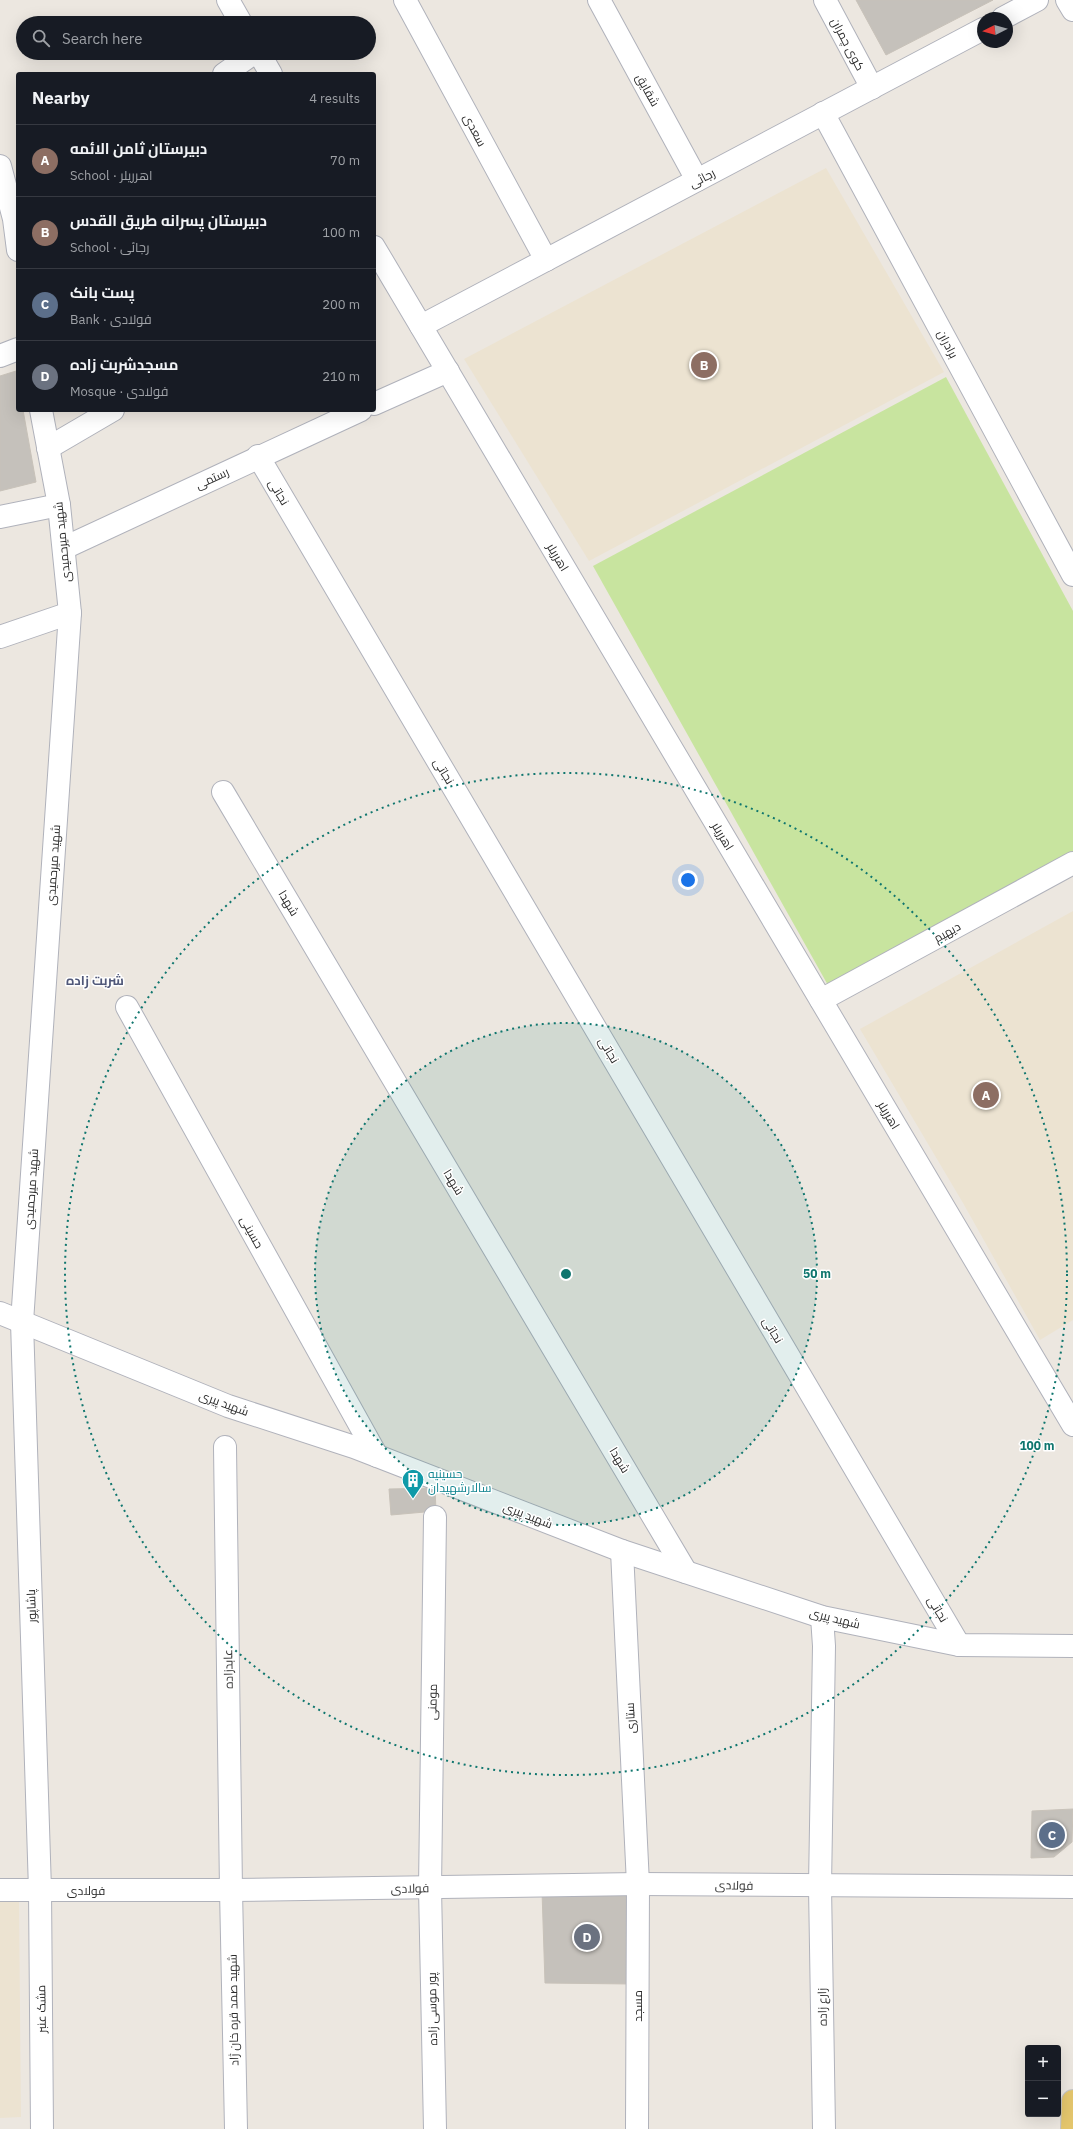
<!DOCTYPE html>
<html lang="en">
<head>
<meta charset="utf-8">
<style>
	body { margin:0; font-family:"IBM Plex Sans",Cairo,sans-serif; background:#242831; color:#f1f3f6 }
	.controls { position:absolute; right:12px; bottom:12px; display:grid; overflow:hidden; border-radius:4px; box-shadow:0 4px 16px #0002 }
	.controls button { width:36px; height:36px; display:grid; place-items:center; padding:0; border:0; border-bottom:1px solid #363941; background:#171b24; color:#f1f3f6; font:20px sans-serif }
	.compass { position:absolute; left:977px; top:12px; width:36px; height:36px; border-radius:50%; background:#171b24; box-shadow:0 4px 16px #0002; rotate:264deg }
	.you { position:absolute; left:688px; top:880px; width:14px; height:14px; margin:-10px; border:3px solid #fff; border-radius:50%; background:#1a73e8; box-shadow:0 0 0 6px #1a73e833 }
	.badge { display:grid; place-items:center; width:26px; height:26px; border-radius:50%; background:#b45309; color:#fff; font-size:13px; font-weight:700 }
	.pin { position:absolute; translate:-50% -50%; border:2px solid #fff; box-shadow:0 1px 4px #0006 }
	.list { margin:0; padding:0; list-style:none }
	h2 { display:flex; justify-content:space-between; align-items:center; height:52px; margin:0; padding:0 16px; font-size:17px }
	h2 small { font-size:13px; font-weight:400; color:#9ea1a6 }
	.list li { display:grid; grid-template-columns:26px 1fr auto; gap:12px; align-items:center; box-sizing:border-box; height:72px; padding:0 16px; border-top:1px solid #363941 }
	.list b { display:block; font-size:15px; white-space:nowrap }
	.list p { margin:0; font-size:13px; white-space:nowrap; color:#9ea1a6 }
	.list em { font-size:13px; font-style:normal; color:#9ea1a6 }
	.icon { flex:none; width:22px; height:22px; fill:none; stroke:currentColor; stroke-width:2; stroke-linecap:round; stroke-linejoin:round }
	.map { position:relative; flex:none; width:1073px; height:2129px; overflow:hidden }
	.search { position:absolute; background:#171b24; box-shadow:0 4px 16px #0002; left:16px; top:16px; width:360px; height:44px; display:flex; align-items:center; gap:10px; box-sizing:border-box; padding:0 14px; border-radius:22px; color:#9ea1a6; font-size:15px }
	.panel { position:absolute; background:#171b24; box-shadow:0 4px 16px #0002; left:16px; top:72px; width:360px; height:340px; border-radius:4px }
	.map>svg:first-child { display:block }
</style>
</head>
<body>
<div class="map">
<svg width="1073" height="2129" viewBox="0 0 1073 2129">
	<rect width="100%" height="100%" fill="#ece7e0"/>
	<g fill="#ece3d1">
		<path d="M826,168L944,372L589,561L464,359Z"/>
		<path d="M1073,911V1320L1040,1340L963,1203L860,1029Z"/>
		<path d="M0,1897H19L21,2117L0,2118Z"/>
	</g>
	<path fill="#c8e49f" d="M946,377L1073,611V852L829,987L593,566Z"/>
	<g fill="#c5c1bb" stroke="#c8c2b9">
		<path d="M856,0H993L886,55Z"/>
		<path d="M16,371L18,410H23L36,482L0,491V376Z"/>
		<path d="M435,1488L436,1511L391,1515L389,1489Z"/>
		<path d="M1073,1809L1072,1842L1054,1857L1031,1858L1032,1811Z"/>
		<path d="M631,1889V1984L545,1983L542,1891Z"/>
	</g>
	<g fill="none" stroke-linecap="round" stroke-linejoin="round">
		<g stroke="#b0b2bb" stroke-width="24">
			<g id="minor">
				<path d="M228,0L241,23"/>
				<path d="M405,0L546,260"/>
				<path d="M599,0L697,180"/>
				<path d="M825,0L872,88"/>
				<path d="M1067,0L1073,10"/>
				<path d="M1003,18L1037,0"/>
				<path d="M259,53L271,74"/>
				<path d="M224,74L254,53"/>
				<path d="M823,113L1073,575"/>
				<path d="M0,166L14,219L18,250"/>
				<path d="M374,247L1073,1425"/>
				<path d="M421,326L983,29"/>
				<path d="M0,356L18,349"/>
				<path d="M374,404L448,371"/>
				<path d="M41,410L59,505L70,613L22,1322L40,1890L42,2129"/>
				<path d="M48,448L113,410"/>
				<path d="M258,456L959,1645"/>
				<path d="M0,517L59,505"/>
				<path d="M64,548L361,410"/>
				<path d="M0,637L70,613"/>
				<path d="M223,792L686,1572"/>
				<path d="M821,1000L1073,863"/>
				<path d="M127,1007L377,1456"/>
				<path d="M0,1313L228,1406L354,1447L622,1551L822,1617L959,1645L1073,1646"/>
				<path d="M225,1447L231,1890L236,2129"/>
				<path d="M622,1551L638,1884L637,2129"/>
				<path d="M822,1617L824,1646L820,1886L824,2129"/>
				<path d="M0,1890H231L638,1884L1073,1887"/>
				<path d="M435,2129L430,1888L435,1517"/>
			</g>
		</g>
		<g stroke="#c4c4c4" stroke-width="24">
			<path id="major" d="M1072,2129L1073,2101"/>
		</g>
		<use href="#minor" stroke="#fff" stroke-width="22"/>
		<use href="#major" stroke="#e4c66d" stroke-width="22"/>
	</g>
	<circle cx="566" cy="1274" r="251" fill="#0f766e" fill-opacity=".12"/>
	<g fill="none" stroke="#0f766e" stroke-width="2" stroke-dasharray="2 4">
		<circle cx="566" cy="1274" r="251"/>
		<circle cx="566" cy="1274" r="501"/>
	</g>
	<defs>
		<g id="building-pin" transform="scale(1.15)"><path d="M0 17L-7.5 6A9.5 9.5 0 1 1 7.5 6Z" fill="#0f9aa8" stroke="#fff"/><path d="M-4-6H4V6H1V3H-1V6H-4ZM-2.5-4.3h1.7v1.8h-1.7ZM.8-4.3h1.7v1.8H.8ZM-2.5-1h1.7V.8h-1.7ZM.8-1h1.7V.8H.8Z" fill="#fff"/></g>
	</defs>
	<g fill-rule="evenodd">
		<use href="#building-pin" x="413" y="1480"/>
	</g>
	<g text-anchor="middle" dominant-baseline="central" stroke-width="3" stroke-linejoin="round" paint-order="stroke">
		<g font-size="12" fill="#2c2c2c" stroke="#fff">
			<text transform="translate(848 44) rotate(62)">کوی چمران</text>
			<text transform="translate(648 90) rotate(61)">شقایق</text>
			<text transform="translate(475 130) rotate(62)">سعدی</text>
			<text transform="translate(702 178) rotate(-28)">رجائی</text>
			<text transform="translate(948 344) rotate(62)">برادران</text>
			<text transform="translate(212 478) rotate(-25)">رستمی</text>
			<text transform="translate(279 492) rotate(59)">نجاتی</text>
			<text transform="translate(62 542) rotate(-96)">شهید میرحمیدی</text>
			<text transform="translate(558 557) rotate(59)">اهرریلر</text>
			<text transform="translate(444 771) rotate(59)">نجاتی</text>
			<text transform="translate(723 836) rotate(59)">اهرریلر</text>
			<text transform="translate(53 865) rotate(-86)">شهید میرحمیدی</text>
			<text transform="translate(289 903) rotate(59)">شهدا</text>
			<text transform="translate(947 932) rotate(-29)">دیهیم</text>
			<text transform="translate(609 1050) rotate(59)">نجاتی</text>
			<text transform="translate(889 1115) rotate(59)">اهرریلر</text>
			<text transform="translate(454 1182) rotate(59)">شهدا</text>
			<text transform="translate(31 1189) rotate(-86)">شهید میرحمیدی</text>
			<text transform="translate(252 1232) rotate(61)">حسینی</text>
			<text transform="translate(773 1330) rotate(59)">نجاتی</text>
			<text transform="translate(224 1403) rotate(20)">شهید پیری</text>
			<text transform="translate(620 1460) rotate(59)">شهدا</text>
			<text transform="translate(528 1515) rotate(21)">شهید پیری</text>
			<text transform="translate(31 1606) rotate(-92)">پاشاپور</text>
			<text transform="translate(938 1609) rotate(59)">نجاتی</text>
			<text transform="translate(835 1618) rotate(14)">شهید پیری</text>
			<text transform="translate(228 1669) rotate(-91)">عابدزاده</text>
			<text transform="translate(432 1702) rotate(-89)">مومنی</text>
			<text transform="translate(630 1718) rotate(-93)">ستاری</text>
			<text transform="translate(734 1885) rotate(1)">فولادی</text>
			<text transform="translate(410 1888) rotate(-1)">فولادی</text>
			<text x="86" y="1890">فولادی</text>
			<text transform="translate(637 2006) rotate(-90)">مسجد</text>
			<text transform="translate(822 2007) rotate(-91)">زارع زاده</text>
			<text transform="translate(41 2009) rotate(-91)">مشک عنبر</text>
			<text transform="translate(432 2009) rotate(-91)">پور موسی زاده</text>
			<text transform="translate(233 2010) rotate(-91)">شهید صمد قره خان ژاد</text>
		</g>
		<g font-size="12" fill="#0d838f" stroke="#fff" text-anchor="start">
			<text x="428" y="1473">حسینیه<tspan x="428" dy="14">سالارشهیدان</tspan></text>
		</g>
		<g font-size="13" font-weight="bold" fill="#505879" stroke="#fff">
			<text x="95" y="980">شربت زاده</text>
		</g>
	</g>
	<circle cx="566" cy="1274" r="6" fill="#0f766e" stroke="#fff" stroke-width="2"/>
	<g font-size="12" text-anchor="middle" font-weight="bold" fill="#0f766e" stroke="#fff" stroke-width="3" stroke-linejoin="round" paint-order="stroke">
		<text x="817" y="1278">50 m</text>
		<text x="1037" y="1450">100 m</text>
	</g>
</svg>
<div class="controls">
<button>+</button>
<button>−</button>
</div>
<svg class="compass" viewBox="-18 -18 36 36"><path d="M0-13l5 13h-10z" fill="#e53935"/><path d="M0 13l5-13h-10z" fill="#9ea1a6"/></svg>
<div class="you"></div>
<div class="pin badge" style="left:986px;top:1095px;background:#8d6e63">A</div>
<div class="pin badge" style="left:704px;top:365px;background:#8d6e63">B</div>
<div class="pin badge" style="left:1052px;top:1835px;background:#5c6f8a">C</div>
<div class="pin badge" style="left:587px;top:1937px;background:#6b7280">D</div>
<div class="search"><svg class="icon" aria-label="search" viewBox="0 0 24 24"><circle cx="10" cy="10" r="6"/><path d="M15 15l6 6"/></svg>Search here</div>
<section class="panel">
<h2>Nearby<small>4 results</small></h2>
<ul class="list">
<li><span class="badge" style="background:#8d6e63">A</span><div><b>دبیرستان ثامن الائمه</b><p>School · اهرریلر</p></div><em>70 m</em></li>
<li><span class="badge" style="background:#8d6e63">B</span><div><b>دبیرستان پسرانه طریق القدس</b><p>School · رجائی</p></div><em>100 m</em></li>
<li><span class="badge" style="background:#5c6f8a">C</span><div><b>پست بانک</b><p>Bank · فولادی</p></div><em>200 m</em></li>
<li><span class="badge" style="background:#6b7280">D</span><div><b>مسجدشربت زاده</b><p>Mosque · فولادی</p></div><em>210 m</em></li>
</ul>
</section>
</div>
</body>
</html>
